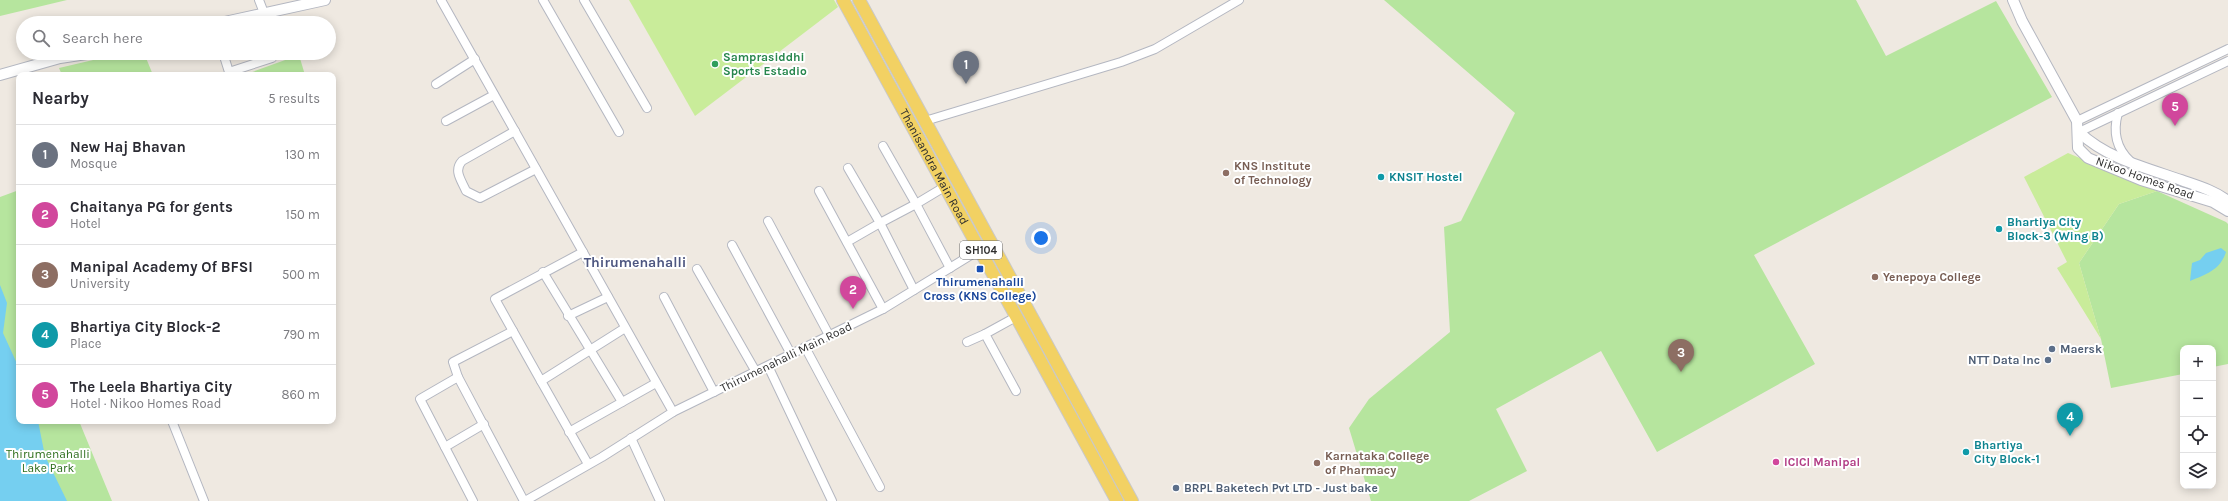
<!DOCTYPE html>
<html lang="en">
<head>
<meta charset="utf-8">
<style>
	body { margin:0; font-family:Karla,sans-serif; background:#f7f7f7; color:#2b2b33 }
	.controls { position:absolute; right:12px; bottom:12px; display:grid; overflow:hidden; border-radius:8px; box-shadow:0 2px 10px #0003 }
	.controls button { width:36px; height:36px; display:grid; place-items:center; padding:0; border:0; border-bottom:1px solid #e1e1e2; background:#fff; color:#2b2b33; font:20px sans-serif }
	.you { position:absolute; left:1041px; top:238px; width:14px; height:14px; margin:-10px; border:3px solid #fff; border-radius:50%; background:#1a73e8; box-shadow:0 0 0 6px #1a73e833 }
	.badge { display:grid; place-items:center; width:26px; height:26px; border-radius:50%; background:#db2777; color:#fff; font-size:13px; font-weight:700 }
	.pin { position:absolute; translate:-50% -33px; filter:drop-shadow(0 1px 2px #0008) }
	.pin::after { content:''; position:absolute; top:21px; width:14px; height:12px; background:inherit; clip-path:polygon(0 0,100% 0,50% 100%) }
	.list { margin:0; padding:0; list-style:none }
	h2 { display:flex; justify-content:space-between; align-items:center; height:52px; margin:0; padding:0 16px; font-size:17px }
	h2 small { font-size:13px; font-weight:400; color:#7c7c81 }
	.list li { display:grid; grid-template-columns:26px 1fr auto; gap:12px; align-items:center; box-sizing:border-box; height:60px; padding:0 16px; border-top:1px solid #e1e1e2 }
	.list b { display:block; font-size:15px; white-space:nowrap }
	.list p { margin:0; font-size:13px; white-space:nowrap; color:#7c7c81 }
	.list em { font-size:13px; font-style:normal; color:#7c7c81 }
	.icon { flex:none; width:22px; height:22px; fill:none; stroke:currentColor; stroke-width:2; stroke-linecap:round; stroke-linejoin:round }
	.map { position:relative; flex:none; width:2228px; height:501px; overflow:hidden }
	.search { position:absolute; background:#fff; box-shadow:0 2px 10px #0003; left:16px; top:16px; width:320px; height:44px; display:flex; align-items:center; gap:10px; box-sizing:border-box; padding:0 14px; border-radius:22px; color:#7c7c81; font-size:15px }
	.panel { position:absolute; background:#fff; box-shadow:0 2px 10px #0003; left:16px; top:72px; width:320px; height:352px; border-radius:8px }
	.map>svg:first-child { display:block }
</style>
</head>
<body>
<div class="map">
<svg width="2228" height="501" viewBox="0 0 2228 501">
	<rect width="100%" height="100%" fill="#efe9e1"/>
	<g fill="#b6e59e">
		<path d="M0,0H67L0,16Z"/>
		<path d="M1384,0H1856L1886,56L1996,1L2052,97L1754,255L1815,364L1657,452L1601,351L1496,409L1527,471L1469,501H1371L1349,428L1369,399L1450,332L1444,227L1461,221L1515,113Z"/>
		<path d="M123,53H144L153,75H62L59,68Z"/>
		<path d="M299,55L305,75H244Z"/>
		<path d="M19,190V421H79L112,501H0V197Z"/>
		<path d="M2157,191L2226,222L2228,224V364L2213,367V348H2183V374L2111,388L2101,339L2079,263L2119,204Z"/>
	</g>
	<g fill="#c9ec9a">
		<path d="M629,0H834L838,7L695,116Z"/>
		<path d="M2068,153L2157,191L2119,204L2079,263L2101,339L2057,268L2067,262L2024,177Z"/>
	</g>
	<g fill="#75cff0">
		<path d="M2221,248L2226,252C2220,270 2207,274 2190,281L2192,263L2200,260L2206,253Z"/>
		<path d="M0,285L7,303L3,333L19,368V421H38L45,456L67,501H0Z"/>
	</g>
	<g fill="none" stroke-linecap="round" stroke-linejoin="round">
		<g stroke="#b4b7c1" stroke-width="10">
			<g id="minor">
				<path d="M259,0L264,13"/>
				<path d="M441,0L673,412L602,457L525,501"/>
				<path d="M543,0L619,132"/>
				<path d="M584,0L647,108"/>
				<path d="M223,53L229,72L272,58"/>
				<path d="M436,84L475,59"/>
				<path d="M2118,113C2113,131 2116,148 2130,161"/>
				<path d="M446,121L494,95"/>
				<path d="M925,121L1121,62L1155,49L1239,0"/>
				<path d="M2077,121L2228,49"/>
				<path d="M515,131L462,161C453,171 462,181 466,191L480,198L536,169"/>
				<path d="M2079,132L2228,61"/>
				<path d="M883,146L916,204L946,186"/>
				<path d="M819,191L883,309"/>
				<path d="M768,221L829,335"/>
				<path d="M847,242L880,223L848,168"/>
				<path d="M732,245L791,354"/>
				<path d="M583,252L495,299L541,381L625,328"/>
				<path d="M697,269L756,372"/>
				<path d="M543,272L622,402"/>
				<path d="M914,290L880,223L916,204L950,268"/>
				<path d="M664,297L714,392"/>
				<path d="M568,316L608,297"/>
				<path d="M1016,317L985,334L1016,391"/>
				<path d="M967,342L985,334"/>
				<path d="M805,347L880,487"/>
				<path d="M768,366L832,501"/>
				<path d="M458,377L453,362L513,331"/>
				<path d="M541,381L588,464"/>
				<path d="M673,412L883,309L984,247"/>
				<path d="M172,421L204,501"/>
				<path d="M569,432L656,383"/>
				<path d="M631,438L660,501"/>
				<path d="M445,447L484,424"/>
				<path d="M473,501L420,399L458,377L524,501"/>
			</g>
		</g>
		<g stroke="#b4b7c1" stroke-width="12">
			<g id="tertiary">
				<path d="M2013,0L2022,21L2077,121L2078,148L2088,158L2141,180L2213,202L2228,211"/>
				<path d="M220,23L325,0"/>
				<path d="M0,75L60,58L93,53"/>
				<path d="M2079,132C2106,158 2146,168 2181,180C2198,186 2213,190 2228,201"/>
			</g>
		</g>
		<g stroke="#c9c9c9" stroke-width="14">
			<g id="primary">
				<path id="s1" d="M843,0L1117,501"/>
				<path d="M859,0L1132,501"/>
			</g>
		</g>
		<use href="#minor" stroke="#fff" stroke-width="8"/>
		<use href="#tertiary" stroke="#fff" stroke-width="10"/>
		<use href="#primary" stroke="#f2d163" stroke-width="12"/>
	</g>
	<circle fill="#2e9e5b" stroke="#fff" stroke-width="1.5" cx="715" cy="64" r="4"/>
	<g fill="#8d6e63" stroke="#fff" stroke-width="1.5">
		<circle cx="1226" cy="173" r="4"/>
		<circle cx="1875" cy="277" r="4"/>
		<circle cx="1317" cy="463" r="4"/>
	</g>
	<g fill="#0f9aa8" stroke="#fff" stroke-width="1.5">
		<circle cx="1381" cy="177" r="4"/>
		<circle cx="1999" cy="229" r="4"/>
		<circle cx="1966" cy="452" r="4"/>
	</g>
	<rect fill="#1a4fb4" stroke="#fff" stroke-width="1.5" x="976" y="265" width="8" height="8" rx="2"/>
	<g fill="#5c6f8a" stroke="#fff" stroke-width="1.5">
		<circle cx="2052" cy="349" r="4"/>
		<circle cx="2048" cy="360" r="4"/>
		<circle cx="1176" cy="488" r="4"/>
	</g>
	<circle fill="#d1479c" stroke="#fff" stroke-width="1.5" cx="1776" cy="462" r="4"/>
	<g text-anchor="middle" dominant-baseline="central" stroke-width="4" stroke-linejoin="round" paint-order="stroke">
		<rect fill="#fff" stroke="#6d6d6d" stroke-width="1" x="960" y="241" width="42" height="18" rx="3"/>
		<g font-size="11" font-weight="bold" fill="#2e2e2e">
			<text x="981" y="250">SH104</text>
		</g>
		<g font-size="12" font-weight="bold" fill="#27864d" stroke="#fff" text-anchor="start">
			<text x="723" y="57">Samprasiddhi<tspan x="723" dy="14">Sports Estadio</tspan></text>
		</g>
		<g font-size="12" fill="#2e2e2e" stroke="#fff">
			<text stroke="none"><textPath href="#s1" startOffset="190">Thanisandra Main Road</textPath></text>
			<text transform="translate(2145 178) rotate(20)">Nikoo Homes Road</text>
			<text transform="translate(786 357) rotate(-26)">Thirumenahalli Main Road</text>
		</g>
		<g font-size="12" font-weight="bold" fill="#785e54" stroke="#fff" text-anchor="start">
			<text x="1234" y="166">KNS Institute<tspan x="1234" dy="14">of Technology</tspan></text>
			<text x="1883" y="277">Yenepoya College</text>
			<text x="1325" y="456">Karnataka College<tspan x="1325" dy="14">of Pharmacy</tspan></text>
		</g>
		<g font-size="12" font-weight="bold" fill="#0d838f" stroke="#fff" text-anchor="start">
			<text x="1389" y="177">KNSIT Hostel</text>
			<text x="2007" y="222">Bhartiya City<tspan x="2007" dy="14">Block-3 (Wing B)</tspan></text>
			<text x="1974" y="445">Bhartiya<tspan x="1974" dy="14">City Block-1</tspan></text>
		</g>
		<g font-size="12" font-weight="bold" fill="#164399" stroke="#fff">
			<text x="980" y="282">Thirumenahalli<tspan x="980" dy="14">Cross (KNS College)</tspan></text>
		</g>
		<g font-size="12" font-weight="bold" fill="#4e5e75" stroke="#fff" text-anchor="start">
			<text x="2060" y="349">Maersk</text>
			<text x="2040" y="360" text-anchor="end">NTT Data Inc</text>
			<text x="1184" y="488">BRPL Baketech Pvt LTD - Just bake</text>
		</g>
		<g font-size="12" fill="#2c6e1b" stroke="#fff">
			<text x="48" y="454">Thirumenahalli<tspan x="48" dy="14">Lake Park</tspan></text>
		</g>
		<g font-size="12" font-weight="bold" fill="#b23c85" stroke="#fff" text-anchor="start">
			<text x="1784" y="462">ICICI Manipal</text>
		</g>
		<g font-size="14" font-weight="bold" fill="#4d5680" stroke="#fff">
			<text x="635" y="262">Thirumenahalli</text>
		</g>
	</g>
</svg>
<div class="controls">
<button>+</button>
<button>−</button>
<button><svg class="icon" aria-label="locate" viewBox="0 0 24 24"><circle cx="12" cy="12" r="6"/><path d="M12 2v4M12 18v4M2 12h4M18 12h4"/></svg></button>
<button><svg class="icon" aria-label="layers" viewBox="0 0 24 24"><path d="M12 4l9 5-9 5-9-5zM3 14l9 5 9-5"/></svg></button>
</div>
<div class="you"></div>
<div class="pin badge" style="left:966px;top:84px;background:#6b7280">1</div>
<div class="pin badge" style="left:853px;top:309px;background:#d1479c">2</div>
<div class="pin badge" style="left:1681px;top:372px;background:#8d6e63">3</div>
<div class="pin badge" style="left:2070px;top:436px;background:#0f9aa8">4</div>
<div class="pin badge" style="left:2175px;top:126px;background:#d1479c">5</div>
<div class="search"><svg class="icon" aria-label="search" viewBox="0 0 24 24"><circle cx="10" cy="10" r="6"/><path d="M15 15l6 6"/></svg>Search here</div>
<section class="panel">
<h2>Nearby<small>5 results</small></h2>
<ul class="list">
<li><span class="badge" style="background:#6b7280">1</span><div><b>New Haj Bhavan</b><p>Mosque</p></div><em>130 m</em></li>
<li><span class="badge" style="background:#d1479c">2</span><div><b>Chaitanya PG for gents</b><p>Hotel</p></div><em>150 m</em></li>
<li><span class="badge" style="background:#8d6e63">3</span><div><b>Manipal Academy Of BFSI</b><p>University</p></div><em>500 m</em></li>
<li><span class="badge" style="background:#0f9aa8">4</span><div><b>Bhartiya City Block-2</b><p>Place</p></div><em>790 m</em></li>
<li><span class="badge" style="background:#d1479c">5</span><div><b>The Leela Bhartiya City</b><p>Hotel · Nikoo Homes Road</p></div><em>860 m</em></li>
</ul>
</section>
</div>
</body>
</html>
